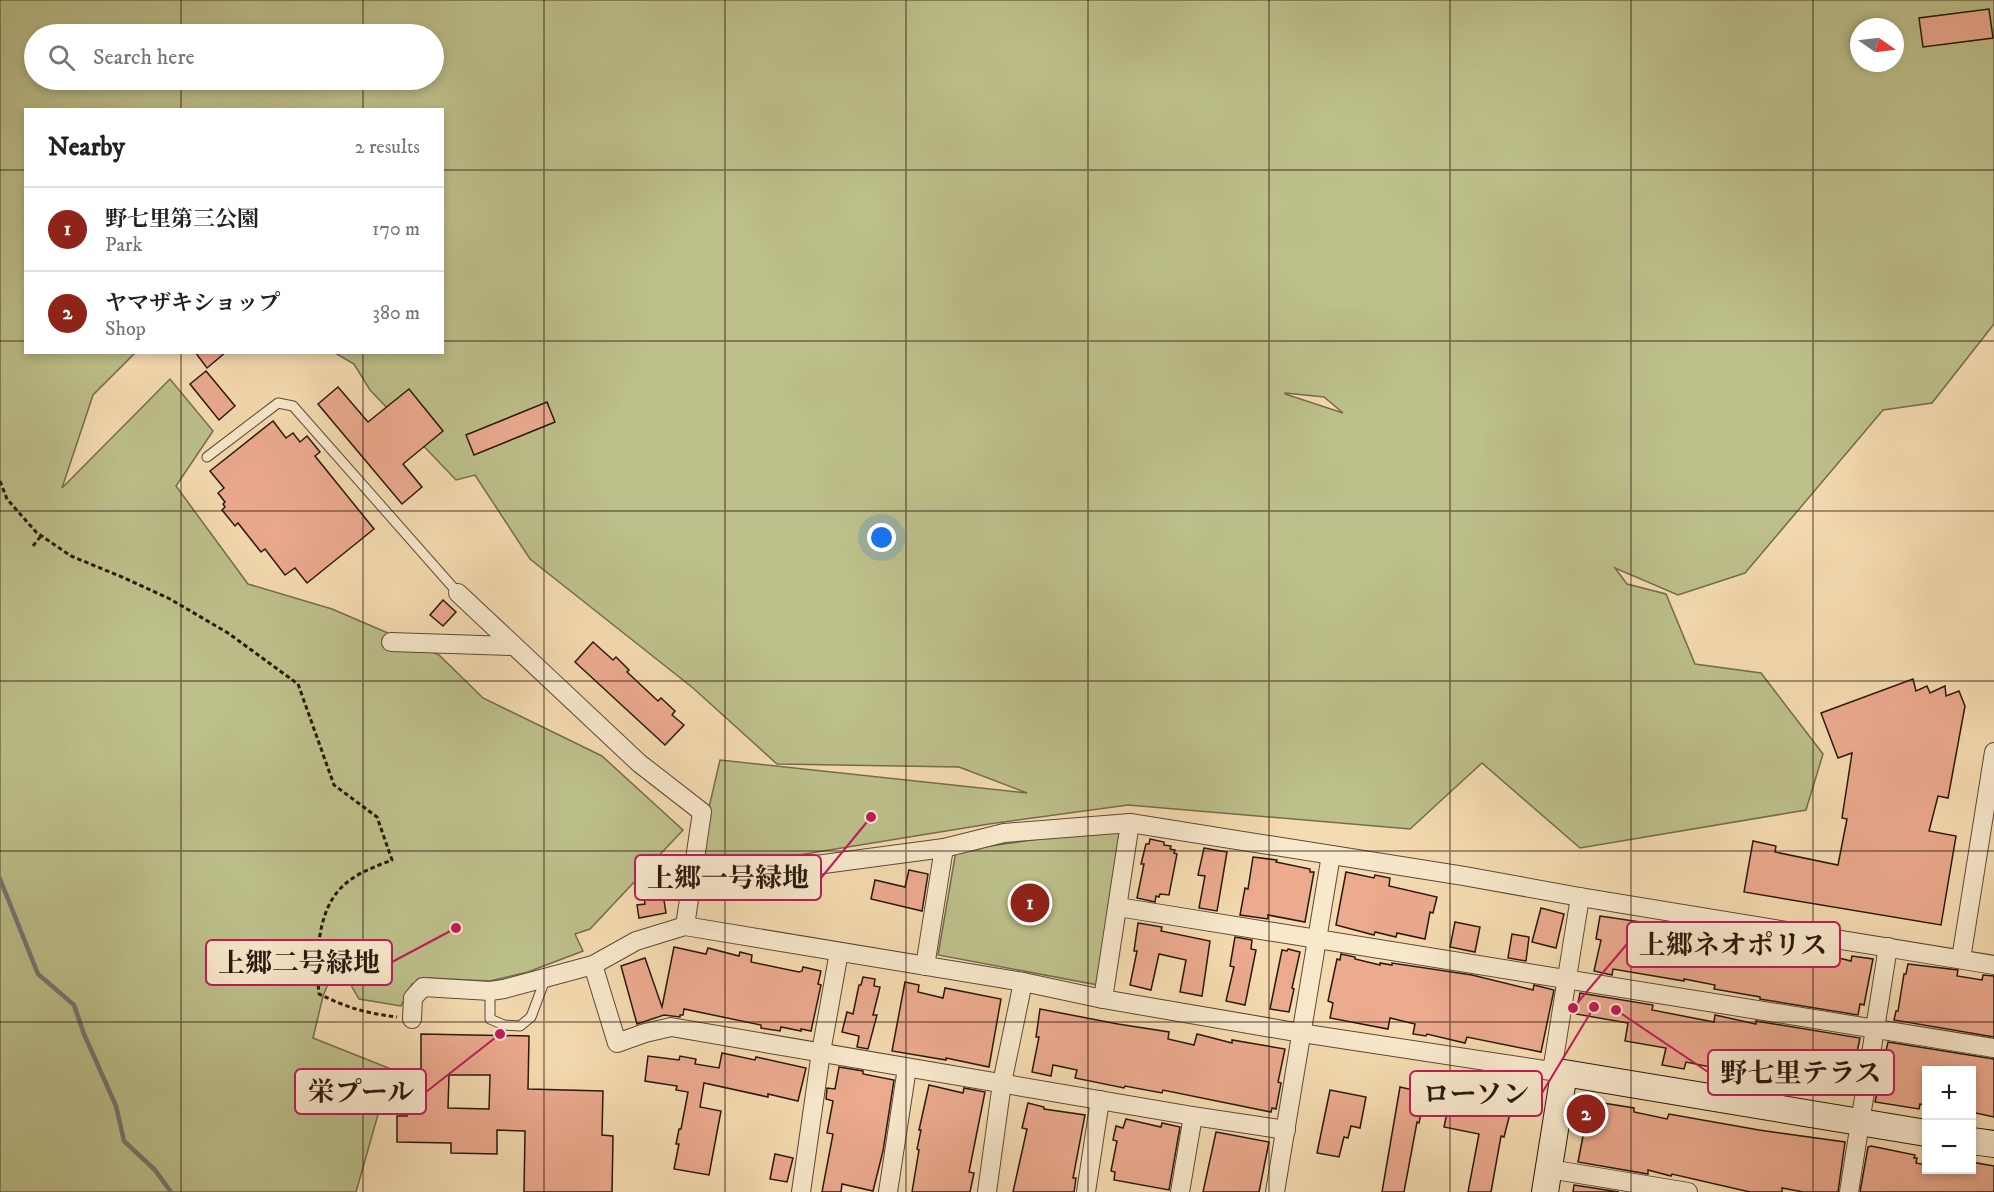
<!DOCTYPE html>
<html lang="en">
<head>
<meta charset="utf-8">
<style>
	body { margin:0; font-family:"IM FELL DW Pica","Noto Serif JP",serif; background:#f6f6f6; color:#222 }
	.controls { position:absolute; right:18px; bottom:18px; display:grid; overflow:hidden; border-radius:0px; box-shadow:0 3px 9px #0003 }
	.controls button { width:54px; height:54px; display:grid; place-items:center; padding:0; border:0; border-bottom:2px solid #e0e0e0; background:#fff; color:#222; font:30px sans-serif }
	.compass { position:absolute; left:1850px; top:18px; width:54px; height:54px; border-radius:50%; background:#fff; box-shadow:0 3px 9px #0003; rotate:104deg }
	.you { position:absolute; left:882px; top:538px; width:21px; height:21px; margin:-15px; border:4px solid #fff; border-radius:50%; background:#1a73e8; box-shadow:0 0 0 9px #1a73e833 }
	.badge { display:grid; place-items:center; width:39px; height:39px; border-radius:50%; background:#8f2418; color:#fff; font-size:20px; font-weight:700 }
	.pin { position:absolute; translate:-50% -50%; border:3px solid #fff; box-shadow:0 2px 6px #0006 }
	.list { margin:0; padding:0; list-style:none }
	h2 { display:flex; justify-content:space-between; align-items:center; height:78px; margin:0; padding:0 24px; font-size:26px }
	h2 small { font-size:20px; font-weight:400; color:#767676 }
	.list li { display:grid; grid-template-columns:39px 1fr auto; gap:18px; align-items:center; box-sizing:border-box; height:84px; padding:0 24px; border-top:2px solid #e0e0e0 }
	.list b { display:block; font-size:22px; white-space:nowrap }
	.list p { margin:0; font-size:20px; white-space:nowrap; color:#767676 }
	.list em { font-size:20px; font-style:normal; color:#767676 }
	.icon { flex:none; width:33px; height:33px; fill:none; stroke:currentColor; stroke-width:2; stroke-linecap:round; stroke-linejoin:round }
	.map { position:relative; flex:none; width:1994px; height:1192px; overflow:hidden }
	.search { position:absolute; background:#fff; box-shadow:0 3px 9px #0003; left:24px; top:24px; width:420px; height:66px; display:flex; align-items:center; gap:15px; box-sizing:border-box; padding:0 21px; border-radius:33px; color:#767676; font-size:22px }
	.panel { position:absolute; background:#fff; box-shadow:0 3px 9px #0003; left:24px; top:108px; width:420px; height:246px; border-radius:0px }
	.map>svg:first-child { display:block }
</style>
</head>
<body>
<div class="map">
<svg width="1994" height="1192" viewBox="0 0 1994 1192">
	<rect width="100%" height="100%" fill="#f5dbb1"/>
	<filter id="stains"><feTurbulence type="fractalNoise" baseFrequency=".00333" numOctaves="4"/><feColorMatrix values="0 0 0 0 .2 0 0 0 0 .09 0 0 0 0 .02 0 0 0 .5 -.17"/></filter>
	<radialGradient id="worn" r=".72"><stop offset=".6" stop-color="#630" stop-opacity="0"/><stop offset="1" stop-color="#630" stop-opacity=".3"/></radialGradient>
	<g fill="#bdc08b" stroke="#746c4d" stroke-width="1.5" fill-rule="evenodd">
		<path d="M0,0H1994V324L1932,403L1883,410L1745,573L1678,595L1615,568L1627,584L1666,594L1695,664L1761,673L1823,754L1806,810L1580,848L1482,763L1410,829L1128,805L989,824L694,872L720,760L1027,793L959,767L777,764L693,688L530,559L475,475L456,480L370,390L354,364L335,353L442,352V110H26V352L135,353L93,395L62,488L170,379L213,431L176,486L248,584L332,609L439,655L483,698L602,756L683,830L590,929L575,934L583,951L528,972L490,981L428,978L412,984L401,1006L359,999L344,973L340,956L323,996L313,1038L391,1069L356,1192H0ZM1859,27H1895V63H1859ZM34,34H434V80H34ZM1285,393L1324,397L1343,413L1285,394Z"/>
		<path d="M1126,826L1098,985L938,955L956,851Z"/>
	</g>
	<g fill="none" stroke-linecap="round" stroke-linejoin="round">
		<path stroke="#727874" stroke-width="4.5" d="M0,879L38,974L74,1005L84,1034L116,1106L124,1141L155,1170L171,1192"/>
	</g>
	<g fill="#ecaa8f" stroke="#2b170f" stroke-width="1.5" fill-rule="evenodd">
		<path d="M1989,9L1993,38L1923,47L1919,18Z"/>
		<path d="M195,352H226L207,368Z"/>
		<path d="M206,371L235,406L219,420L190,384Z"/>
		<path d="M338,387L368,422L409,389L443,431L403,464L422,487L402,504L318,404Z"/>
		<path d="M547,402L555,422L474,455L466,435Z"/>
		<path d="M273,421L286,438L293,433L300,442L307,436L320,452L315,456L374,529L307,583L295,568L285,575L265,549L261,552L238,523L235,526L222,510L225,507L223,504L225,502L218,493L224,488L210,471Z"/>
		<path d="M443,600L456,612L443,626L430,615Z"/>
		<path d="M593,642L613,660L616,657L629,670L627,672L658,701L661,698L675,711L672,715L684,725L665,745L575,662Z"/>
		<path d="M1913,679L1916,691L1927,686L1930,693L1945,686L1946,696L1959,691L1965,706L1948,798L1938,796L1929,831L1956,836L1941,925L1744,892L1753,841L1776,846L1775,852L1838,865L1847,819L1842,818L1852,753L1838,758L1821,713Z"/>
		<path d="M1150,839L1164,842V845L1171,846L1170,849L1175,850L1174,853L1177,854L1169,895L1160,894L1159,897L1156,896L1155,902L1137,898L1144,864H1141L1146,844H1149Z"/>
		<path d="M1204,848L1227,852L1217,911L1199,908L1205,876L1198,875Z"/>
		<path d="M1253,857L1277,860L1276,862L1310,869V872H1314L1305,922L1268,915V919L1240,915L1245,888L1248,889Z"/>
		<path d="M909,870L928,874L922,911L871,899L875,880L905,887Z"/>
		<path d="M1346,872L1374,878L1375,875L1390,878L1389,886L1437,897L1433,913L1430,912L1425,939L1397,933L1396,937L1375,932L1374,935L1336,925Z"/>
		<path d="M663,894L666,913L639,918L637,905L645,904L644,898Z"/>
		<path d="M1541,908L1564,914L1556,948L1532,942Z"/>
		<path d="M1600,916L1668,926L1667,930L1692,935L1693,929L1708,932L1707,936L1744,943L1743,948L1768,953L1770,940L1790,944L1788,950L1822,958L1823,954L1851,961L1852,956L1873,959L1864,1005L1860,1004L1858,1015L1760,999V997L1714,989L1715,985L1684,979V981L1613,969L1612,975L1594,971L1601,940L1596,939Z"/>
		<path d="M1455,922L1480,927L1475,952L1450,947Z"/>
		<path d="M1138,923L1162,927L1161,931L1210,941L1202,996L1180,992L1186,960L1159,954L1151,990L1130,985L1137,951H1134Z"/>
		<path d="M1512,934L1529,937L1526,961L1508,958Z"/>
		<path d="M1235,937L1252,940L1251,949L1256,950L1245,1005L1226,1001L1234,967L1230,966Z"/>
		<path d="M674,947L706,954L708,948L739,956L740,952L752,955L751,962L799,972L802,971L803,967L821,971L818,984L821,985L811,1031L801,1029V1031L781,1027L780,1031L761,1028V1025L684,1009L683,1015H680V1017L664,1015L637,1024L621,966L645,958L662,1007Z"/>
		<path d="M1288,949L1300,952L1292,988L1294,989L1289,1012L1270,1009L1282,950L1287,951Z"/>
		<path d="M1341,954L1355,957V959L1380,965V963L1392,965V963L1472,975L1533,990L1534,985L1554,990L1541,1052L1467,1037L1465,1043L1427,1034L1426,1036L1413,1034L1415,1024L1390,1018L1388,1029L1330,1018L1333,1003L1328,1001L1337,959L1340,960Z"/>
		<path d="M1908,964L1958,970L1957,976L1982,980L1983,975L1994,976V1037L1894,1020L1896,1011H1898L1904,974H1906Z"/>
		<path d="M863,977L875,979L874,986L880,987L873,1015H877L868,1049L857,1047L859,1036L842,1032L847,1012L853,1014L859,985H861Z"/>
		<path d="M905,982L919,985L918,992L943,998L945,988L1001,999L989,1067L946,1058V1060L892,1051Z"/>
		<path d="M1580,993L1653,1005L1652,1010L1714,1022L1715,1015L1756,1024V1021L1860,1038L1848,1095L1795,1081L1796,1073L1772,1068L1769,1083L1749,1079L1750,1075L1686,1062L1684,1069L1662,1065L1666,1048L1625,1041L1628,1023L1576,1014Z"/>
		<path d="M1040,1009L1118,1024L1169,1032L1168,1039L1194,1045L1197,1034L1232,1043V1040L1285,1049L1278,1082L1281,1083L1276,1109L1272,1108L1271,1112L1163,1090L1162,1093L1125,1086L1124,1088L1075,1078L1077,1070L1053,1065L1051,1076L1032,1072L1039,1037H1036Z"/>
		<path d="M421,1034L529,1036L528,1089L603,1091L602,1135L613,1136L612,1192H524L525,1131L497,1130V1154L451,1153V1143L397,1142V1116H407L408,1071H421ZM449,1075H490L489,1109L448,1108Z"/>
		<path d="M1888,1042L1994,1059V1117L1971,1112V1071H1926V1092L1924,1105L1920,1104L1919,1109L1875,1102Z"/>
		<path d="M722,1053L755,1060L756,1057L806,1068L798,1101L768,1094V1097L704,1083L700,1107L721,1111L709,1175L674,1169L679,1144H676L679,1129H681L688,1092L676,1090L677,1086L645,1081L648,1056L679,1060L680,1056L696,1059L695,1064L719,1068Z"/>
		<path d="M839,1067L863,1071V1074L894,1080L883,1151L873,1191L842,1184L841,1192H822L833,1134L827,1133L833,1101L826,1099L827,1088L835,1089Z"/>
		<path d="M929,1085L963,1093L964,1088L985,1092L969,1172L974,1173L970,1192H912L919,1150L917,1149L921,1130H919Z"/>
		<path d="M1455,1086L1514,1098L1504,1137L1501,1136L1491,1192H1468L1479,1134L1444,1127L1452,1090L1454,1091Z"/>
		<path d="M1400,1087L1422,1092L1420,1104H1423L1419,1123L1417,1122L1404,1192H1382Z"/>
		<path d="M1330,1090L1366,1097L1360,1128L1351,1126L1348,1138L1344,1137L1339,1157L1317,1153Z"/>
		<path d="M1584,1100L1634,1108V1112L1667,1119L1669,1114L1759,1130L1845,1142L1838,1192H1803L1782,1188V1192H1750L1672,1174L1671,1176L1648,1170V1174L1578,1162L1584,1131L1578,1130Z"/>
		<path d="M1028,1103L1044,1107V1109L1085,1115L1073,1178H1076L1074,1192H1013L1027,1129L1022,1128Z"/>
		<path d="M1126,1119L1161,1127L1162,1123L1180,1127L1169,1190L1114,1180L1115,1172L1111,1171L1117,1141L1113,1140L1116,1126L1123,1128Z"/>
		<path d="M1216,1132L1269,1142L1259,1192H1203Z"/>
		<path d="M1871,1146L1915,1155L1914,1158H1917L1916,1163L1926,1165V1170H1971V1162L1994,1166V1192H1860L1868,1147Z"/>
		<path d="M775,1154L793,1158L787,1182L770,1179Z"/>
		<path d="M1574,1185L1619,1192H1573Z"/>
	</g>
	<g fill="none" stroke-linecap="round" stroke-linejoin="round">
		<g stroke="#5e4838" stroke-width="11">
			<g id="lane">
				<path d="M207,457L278,403L293,406L458,593"/>
				<path d="M490,991V1019L504,1025L520,1026L531,1017L546,977"/>
			</g>
		</g>
		<g stroke="#5e4838" stroke-width="20">
			<g id="street">
				<path d="M458,593L639,763L702,812L685,926"/>
				<path d="M391,642L513,646"/>
				<path d="M692,884L771,871L944,848L1004,833L1130,823L1464,876L1580,897L1994,965"/>
				<path d="M1118,907L1994,1048"/>
				<path d="M1961,959L1994,752"/>
				<path d="M593,965L617,1043L645,1033L671,1027L1193,1116L1286,1130"/>
				<path d="M925,966L944,848"/>
				<path d="M1103,999L1130,823"/>
				<path d="M412,1019L413,998L423,987L490,991L504,989L593,965L636,941L685,926L1023,982L1103,999L1301,1033L1564,1073"/>
				<path d="M1552,1071L1580,897"/>
				<path d="M1549,1169L1688,1192"/>
				<path d="M801,1192L821,1052L839,952"/>
				<path d="M888,1192L907,1068"/>
				<path d="M987,1192L1002,1083L1023,982"/>
				<path d="M1086,1192L1100,1100"/>
				<path d="M1180,1192L1193,1116"/>
				<path d="M1275,1192L1331,855"/>
				<path d="M1849,1192L1888,947"/>
			</g>
		</g>
		<g stroke="#2b170f" stroke-width="28">
			<g id="secondary">
				<path d="M1972,1141L1994,1144"/>
				<path d="M1545,1192L1564,1073L1926,1133"/>
			</g>
		</g>
		<g stroke="#2b170f" stroke-width="3" stroke-dasharray="4.5 3" stroke-linecap="butt">
			<path d="M0,481L7,499L36,532L71,556L122,577L170,599L228,633L298,684L334,785L377,817L392,860C374,867 353,874 339,890C316,916 316,962 319,994C348,1008 365,1013 397,1017"/>
			<path d="M33,546L41,536"/>
		</g>
		<use href="#lane" stroke="#f8e8cc" stroke-width="9"/>
		<use href="#street" stroke="#f8e8cc" stroke-width="18"/>
		<use href="#secondary" stroke="#f8e8cc" stroke-width="26"/>
	</g>
	<path fill="none" stroke="#2b170f" stroke-width="1.5" stroke-opacity="0.55" d="M181,0V34M363,0V34M544,0V1192M725,0V1192M906,0V1192M1088,0V1192M1269,0V1192M1450,0V1192M1631,0V1192M1813,0V1192M181,80V110M363,80V110M0,170H26M442,170H1994M0,341H26M442,341H1994M181,352V1192M363,352V1192M0,511H1994M0,681H1994M0,851H1994M0,1022H1994"/>
	<path fill="none" stroke="#c2185b" stroke-width="2" d="M871 817L821 878M1573 1008L1627 944M456 928L392 962M1616 1010L1708 1072M500 1034L426 1092M1594 1007L1542 1093"/>
	<g fill="#c2185b" stroke="#f8e8cc" stroke-width="2">
		<circle cx="871" cy="817" r="6"/>
		<circle cx="1573" cy="1008" r="6"/>
		<circle cx="456" cy="928" r="6"/>
		<circle cx="1616" cy="1010" r="6"/>
		<circle cx="500" cy="1034" r="6"/>
		<circle cx="1594" cy="1007" r="6"/>
	</g>
	<g fill="#f8e8cc" stroke="#c2185b" stroke-width="2">
		<rect x="635" y="855" width="186" height="45" rx="6"/>
		<rect x="1627" y="922" width="213" height="45" rx="6"/>
		<rect x="206" y="940" width="186" height="45" rx="6"/>
		<rect x="1708" y="1050" width="186" height="45" rx="6"/>
		<rect x="295" y="1069" width="131" height="45" rx="6"/>
		<rect x="1410" y="1071" width="132" height="45" rx="6"/>
	</g>
	<g font-size="27" text-anchor="middle" font-weight="bold" fill="#2b170f">
		<text x="728" y="887">上郷一号緑地</text>
		<text x="1733" y="954">上郷ネオポリス</text>
		<text x="299" y="972">上郷二号緑地</text>
		<text x="1801" y="1082">野七里テラス</text>
		<text x="361" y="1101">栄プール</text>
		<text x="1476" y="1103">ローソン</text>
	</g>
	<rect width="100%" height="100%" filter="url(#stains)"/>
	<rect width="100%" height="100%" fill="url(#worn)"/>
</svg>
<div class="controls">
<button>+</button>
<button>−</button>
</div>
<svg class="compass" viewBox="-18 -18 36 36"><path d="M0-13l5 13h-10z" fill="#e53935"/><path d="M0 13l5-13h-10z" fill="#767676"/></svg>
<div class="you"></div>
<div class="pin badge" style="left:1030px;top:903px">1</div>
<div class="pin badge" style="left:1586px;top:1114px">2</div>
<div class="search"><svg class="icon" aria-label="search" viewBox="0 0 24 24"><circle cx="10" cy="10" r="6"/><path d="M15 15l6 6"/></svg>Search here</div>
<section class="panel">
<h2>Nearby<small>2 results</small></h2>
<ul class="list">
<li><span class="badge">1</span><div><b>野七里第三公園</b><p>Park</p></div><em>170 m</em></li>
<li><span class="badge">2</span><div><b>ヤマザキショップ</b><p>Shop</p></div><em>380 m</em></li>
</ul>
</section>
</div>
</body>
</html>
